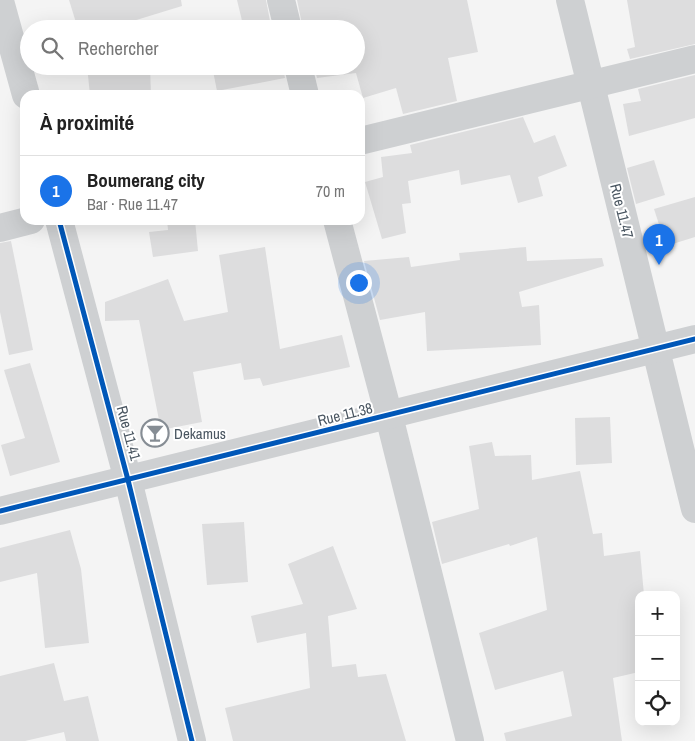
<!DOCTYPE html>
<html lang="fr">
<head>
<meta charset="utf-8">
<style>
	body { margin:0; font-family:"Archivo Narrow",sans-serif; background:#f6f6f6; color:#222 }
	.controls { position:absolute; right:15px; bottom:15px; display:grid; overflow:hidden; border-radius:10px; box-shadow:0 5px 20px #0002 }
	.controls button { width:45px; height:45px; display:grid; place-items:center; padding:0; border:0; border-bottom:1px solid #e0e0e0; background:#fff; color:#222; font:25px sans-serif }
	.you { position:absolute; left:358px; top:282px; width:18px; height:18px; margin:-12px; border:4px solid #fff; border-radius:50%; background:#1a73e8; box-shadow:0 0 0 8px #1a73e833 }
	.badge { display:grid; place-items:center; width:32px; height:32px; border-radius:50%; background:#1a73e8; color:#fff; font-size:16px; font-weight:700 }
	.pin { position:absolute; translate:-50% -41px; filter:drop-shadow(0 1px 2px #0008) }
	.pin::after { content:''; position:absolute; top:26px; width:18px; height:15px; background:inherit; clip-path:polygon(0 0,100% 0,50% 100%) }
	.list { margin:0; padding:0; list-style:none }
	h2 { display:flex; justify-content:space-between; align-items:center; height:65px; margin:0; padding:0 20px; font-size:21px }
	h2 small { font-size:16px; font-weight:400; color:#767676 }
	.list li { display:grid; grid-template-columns:32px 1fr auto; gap:15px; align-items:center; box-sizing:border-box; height:70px; padding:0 20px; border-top:1px solid #e0e0e0 }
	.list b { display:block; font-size:19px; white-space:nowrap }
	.list p { margin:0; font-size:16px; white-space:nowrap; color:#767676 }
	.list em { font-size:16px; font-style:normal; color:#767676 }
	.icon { flex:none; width:28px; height:28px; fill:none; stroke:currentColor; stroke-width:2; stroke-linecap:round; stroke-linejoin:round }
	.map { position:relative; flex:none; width:695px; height:741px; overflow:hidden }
	.search { position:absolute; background:#fff; box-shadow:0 5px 20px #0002; left:20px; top:20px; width:345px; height:55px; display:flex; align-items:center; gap:12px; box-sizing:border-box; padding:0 18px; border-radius:28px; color:#767676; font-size:19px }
	.panel { position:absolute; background:#fff; box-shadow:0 5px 20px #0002; left:20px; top:90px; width:345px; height:135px; border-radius:15px }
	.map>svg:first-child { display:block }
</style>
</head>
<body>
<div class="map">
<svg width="695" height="741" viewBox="0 0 695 741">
	<rect width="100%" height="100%" fill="#f4f4f4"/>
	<g fill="#ddddde">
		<path d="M69,0H181L182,6L107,29H78Z"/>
		<path d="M237,0H266L271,26L260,29H244Z"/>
		<path d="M297,0H467L478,52L448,58L457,101L403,114L396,88L363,98L356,73L317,78L314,66H356V29H303Z"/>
		<path d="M627,0H695V44L630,59L627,49L635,47Z"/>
		<path d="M87,66H150L151,95H90Z"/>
		<path d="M212,66H283L285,78L217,91Z"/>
		<path d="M695,75V118L629,136L623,104L641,101L638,89Z"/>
		<path d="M523,117L534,143L555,135L567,166L538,177L543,196L518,203L510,175L461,185L459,170L408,181L411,203L402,204L406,233L382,239L365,182L383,177L381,157L412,153L410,145Z"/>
		<path d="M654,160L665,195L636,204L627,168Z"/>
		<path d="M695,197V237L666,246L654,209Z"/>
		<path d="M167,220H195L198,251L153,257L149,232L168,230Z"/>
		<path d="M11,241L33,350L9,355L0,312V243Z"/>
		<path d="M265,247L280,349L342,335L350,367L263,386L260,378L244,380L241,363L193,372L202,422L161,430L139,320L105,321V302L168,279L184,321L228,312L219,255Z"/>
		<path d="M526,247L527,261L602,258L604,266L519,292L522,307L539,305L541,345L427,351L425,312L380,320L364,261L409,257L411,267L460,260L459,253Z"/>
		<path d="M30,363L60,462L10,476L1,445L25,438L4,370Z"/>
		<path d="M610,417L612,463L576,465L575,418Z"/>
		<path d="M492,442L495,456L531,455L532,480L580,471L593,534L602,533L604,556L640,551L644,595H639V672L613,678L622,741H506L504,733L572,716L563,671L495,690L479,633L547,610L537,537L510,546L509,544L442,564L432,522L479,509L469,446Z"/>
		<path d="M244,522L248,582L207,585L202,524Z"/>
		<path d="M70,530L81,569L89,643L45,648L37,573L0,582V548Z"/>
		<path d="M333,546L357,609L328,616L332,667L356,664L358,677L386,674L406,741H233L225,708L310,688L306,633L257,643L251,616L303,604L288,564Z"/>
		<path d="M54,663L64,701L88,696L99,741H66L64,732L25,741H0V676Z"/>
	</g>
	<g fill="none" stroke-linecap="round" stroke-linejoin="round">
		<g stroke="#ced0d2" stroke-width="28">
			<path d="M281,0L288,29"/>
			<path d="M570,0L695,509"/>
			<path d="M0,1L26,95"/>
			<path d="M298,66L305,95"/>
			<path d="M360,141L695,59"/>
			<path d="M59,220L128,480L192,741"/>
			<path d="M337,220L389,416L470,741"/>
			<path d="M0,228L31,220"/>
			<path d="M0,511L695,339"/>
		</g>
		<g stroke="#fff" stroke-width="8">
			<g id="cycleway">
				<path d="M59,220L128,480L192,741"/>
				<path d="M0,511L695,339"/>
			</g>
		</g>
		<use href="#cycleway" stroke="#0057b8" stroke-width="5"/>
	</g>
	<defs>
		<g id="bar-ring" transform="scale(1.4375)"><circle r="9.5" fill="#fff" stroke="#868d94" stroke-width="1.5"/><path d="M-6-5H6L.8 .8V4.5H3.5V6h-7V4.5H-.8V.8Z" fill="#868d94"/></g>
	</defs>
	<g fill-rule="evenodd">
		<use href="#bar-ring" x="155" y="433"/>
	</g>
	<g text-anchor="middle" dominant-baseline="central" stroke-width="4" stroke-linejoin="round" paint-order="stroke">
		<g font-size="15" fill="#4a5661" stroke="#fff">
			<text transform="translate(622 211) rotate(76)">Rue 11.47</text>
			<text transform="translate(345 414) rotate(-14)">Rue 11.38</text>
			<text transform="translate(129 433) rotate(75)">Rue 11.41</text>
		</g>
		<g font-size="15" fill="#4a5661" stroke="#fff" text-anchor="start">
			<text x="174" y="433">Dekamus</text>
		</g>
	</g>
</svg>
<div class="controls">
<button>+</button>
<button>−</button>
<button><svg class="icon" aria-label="locate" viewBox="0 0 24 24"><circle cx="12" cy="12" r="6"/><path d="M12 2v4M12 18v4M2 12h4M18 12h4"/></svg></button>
</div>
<div class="you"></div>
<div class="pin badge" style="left:659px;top:265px">1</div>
<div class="search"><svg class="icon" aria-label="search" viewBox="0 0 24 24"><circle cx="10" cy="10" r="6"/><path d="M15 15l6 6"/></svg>Rechercher</div>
<section class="panel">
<h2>À proximité<small></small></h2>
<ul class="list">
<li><span class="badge">1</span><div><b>Boumerang city</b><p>Bar · Rue 11.47</p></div><em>70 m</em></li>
</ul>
</section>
</div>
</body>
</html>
